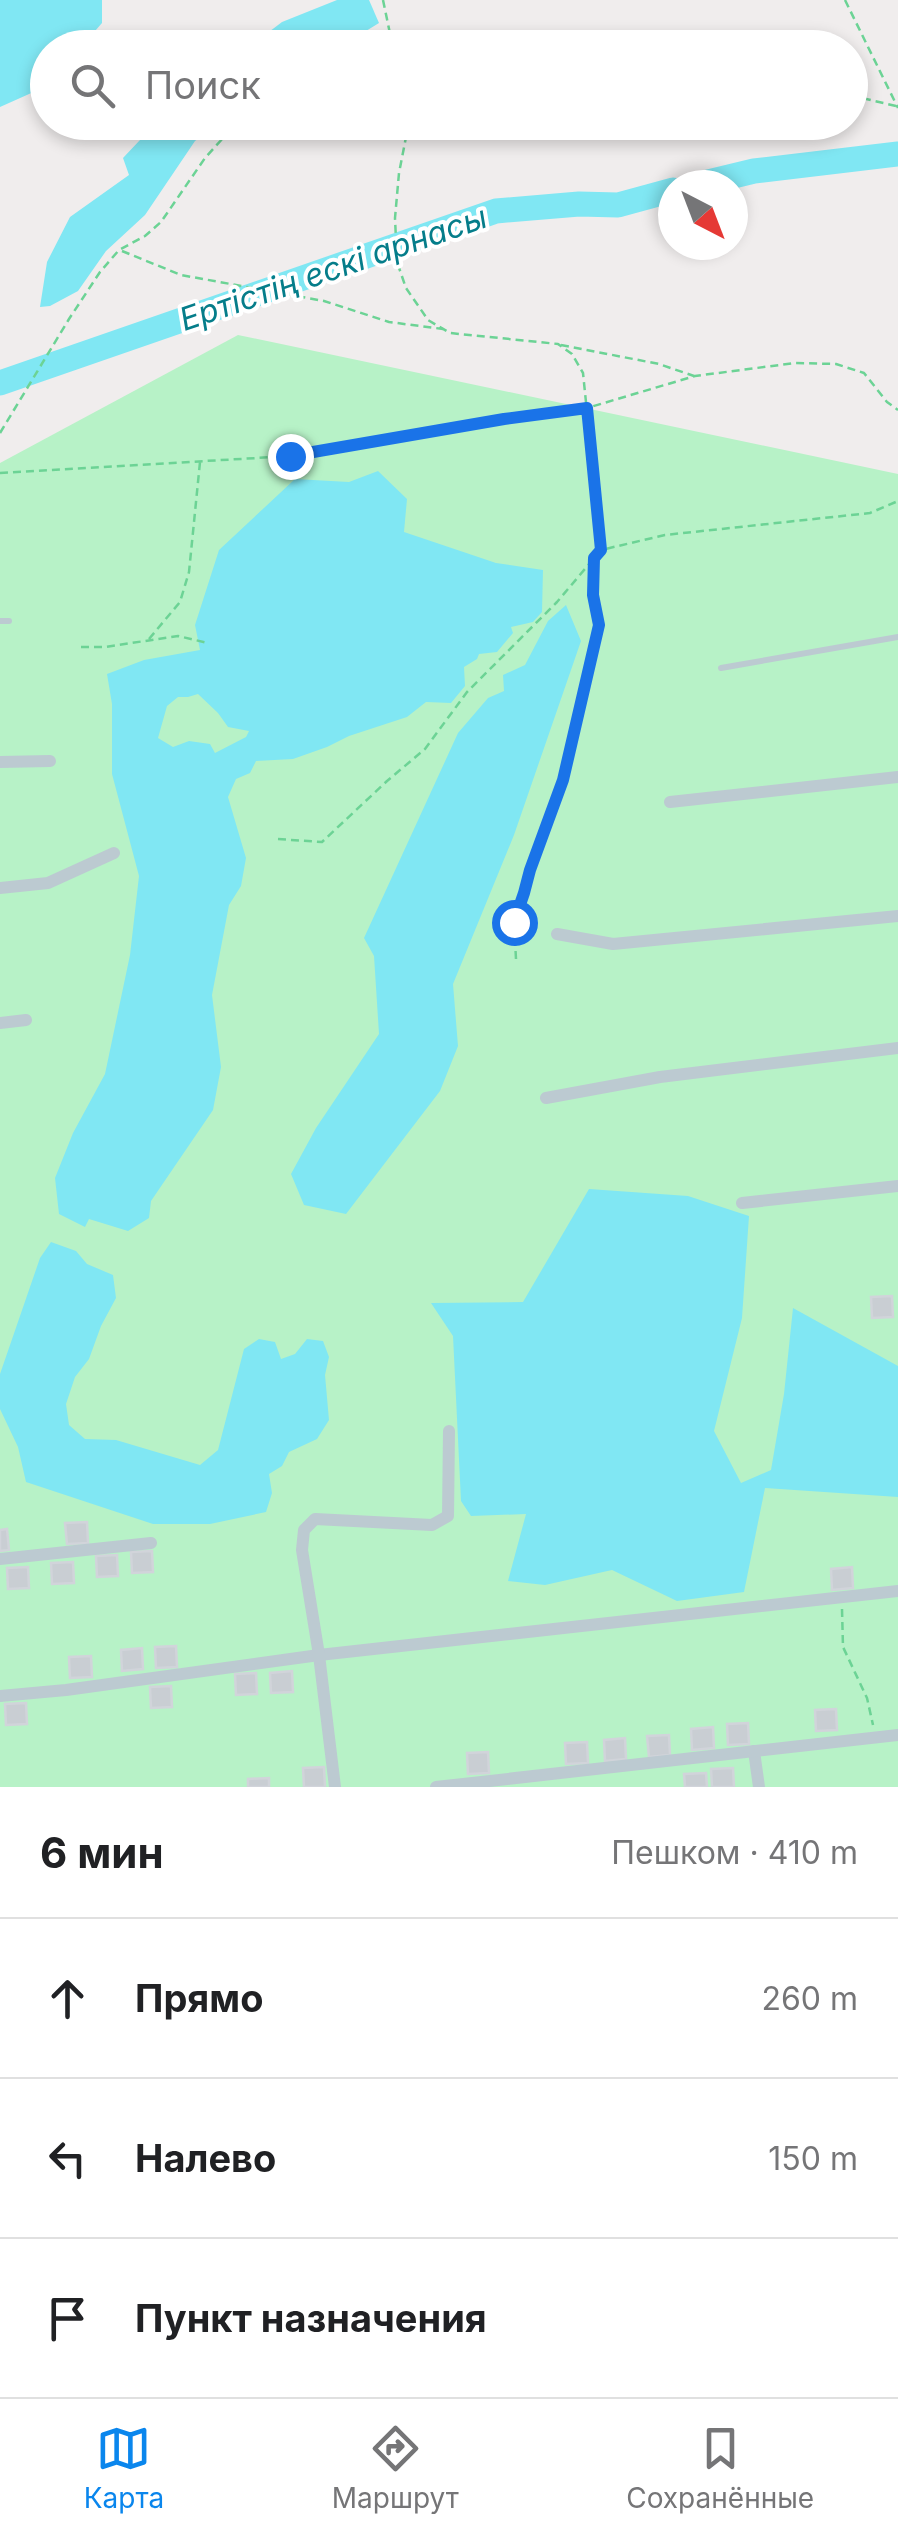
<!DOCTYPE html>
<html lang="ru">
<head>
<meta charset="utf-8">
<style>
	body { margin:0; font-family:Inter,sans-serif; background:#f2f2f2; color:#202124 }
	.compass { position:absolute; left:658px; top:170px; width:90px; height:90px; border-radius:50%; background:#fff; box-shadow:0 5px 15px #0003; rotate:138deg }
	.stop { position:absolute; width:30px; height:30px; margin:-22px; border:8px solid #1a73e8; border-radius:50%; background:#fff }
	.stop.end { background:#1a73e8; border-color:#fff; box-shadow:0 2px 10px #0008 }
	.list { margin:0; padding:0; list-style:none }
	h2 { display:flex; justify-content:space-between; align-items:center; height:130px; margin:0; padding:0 40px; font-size:42px }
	h2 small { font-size:32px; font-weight:400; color:#757577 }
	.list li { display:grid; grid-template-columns:65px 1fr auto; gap:30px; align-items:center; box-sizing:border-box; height:160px; padding:0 40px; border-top:2px solid #e0e0e0 }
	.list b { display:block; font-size:38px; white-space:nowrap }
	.list em { font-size:32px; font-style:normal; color:#757577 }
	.icon { flex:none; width:55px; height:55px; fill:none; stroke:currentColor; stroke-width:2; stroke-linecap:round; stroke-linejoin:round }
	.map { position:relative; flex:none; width:898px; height:1787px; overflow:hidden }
	.search { position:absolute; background:#fff; box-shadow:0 5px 15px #0003; left:30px; right:30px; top:30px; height:110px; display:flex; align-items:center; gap:25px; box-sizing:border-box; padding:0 35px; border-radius:55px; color:#757577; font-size:38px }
	.sheet { height:610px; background:#fff }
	nav { display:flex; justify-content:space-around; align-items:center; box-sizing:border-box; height:140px; border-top:2px solid #e0e0e0; background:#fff; font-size:28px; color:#757577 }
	nav a { display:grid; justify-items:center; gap:5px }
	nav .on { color:#0a86ed }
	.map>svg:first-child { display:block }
</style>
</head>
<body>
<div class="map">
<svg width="898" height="1787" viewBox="0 0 898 1787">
	<rect width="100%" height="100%" fill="#f0eded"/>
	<path fill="#b7f2c7" d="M238,335L898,474V1787H0V463Z"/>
	<g fill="#80e7f3" fill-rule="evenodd">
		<path d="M0,0H102V23L81,47L48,48L47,86L0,107Z"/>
		<path d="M337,0H369L379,23L340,47H249L282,22Z"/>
		<path d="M156,123H219L195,141L145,215L106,251L78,291L50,306L40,307L47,262L70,217L129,175L123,158Z"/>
		<path d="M378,471L407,499L404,532L496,563L543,570L542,612L533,622L511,627L513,633L497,652L479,654L477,659L464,667L465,686L451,703L426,702L407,717L349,736L327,747L293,759L256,761L250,773L236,779L228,797L246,858L241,886L229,905L212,995L221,1067L213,1110L151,1201L149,1218L128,1231L89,1219L85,1227L59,1214L55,1178L73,1133L105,1074L130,955L139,876L112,774V704L107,674L144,660L200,650L195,625L219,550L295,479L349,482ZM198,694L218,713L228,727L249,731L246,737L215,753L210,744L189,741L173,747L158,738L167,706L178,697H188Z"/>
		<path d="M566,605L581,641L514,835L453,984L458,1046L440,1091L346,1214L304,1205L291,1174L316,1128L379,1034L374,956L364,938L458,733L488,698L504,691L503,675L525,665L548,621Z"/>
		<path d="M589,1189L688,1196L749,1216L742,1318L714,1431L741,1483L771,1470L784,1394L793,1308L898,1366V1497L765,1488L744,1592L677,1601L612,1570L545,1585L508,1581L526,1514L471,1516L461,1501L453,1336L431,1303L523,1302Z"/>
		<path d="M51,1242L76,1251L87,1264L113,1275L116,1298L101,1326L89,1359L75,1377L66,1404L69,1425L85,1439L116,1440L200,1465L218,1450L244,1349L259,1339L275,1342L281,1359L295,1354L307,1339L323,1341L329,1357L325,1375L329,1420L317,1439L289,1452L282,1466L269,1474L272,1493L266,1512L210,1524H153L26,1482L18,1447L0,1409V1374L40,1258Z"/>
	</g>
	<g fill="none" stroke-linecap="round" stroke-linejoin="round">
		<g stroke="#80e7f3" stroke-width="25">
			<path d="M696,185L754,171L898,154"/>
			<path d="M0,383L496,211L579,204L618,205L673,190"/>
		</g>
	</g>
	<g fill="#c9ced3" stroke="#d1d4da" stroke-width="2.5">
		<path d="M892,1296L893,1317L872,1318L871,1297Z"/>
		<path d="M87,1522L88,1543L67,1544L65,1523Z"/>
		<path d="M7,1529L9,1550L0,1551V1530Z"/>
		<path d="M152,1551L153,1572L132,1573L131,1552Z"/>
		<path d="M117,1555L118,1576L97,1577L96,1556Z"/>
		<path d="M73,1562L74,1583L52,1584L51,1563Z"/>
		<path d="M28,1567L29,1588L8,1589L7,1568Z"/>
		<path d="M852,1567L853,1588L832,1590L831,1569Z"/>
		<path d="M176,1646L177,1667L156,1668L155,1647Z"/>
		<path d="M142,1648L143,1669L122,1671L121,1650Z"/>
		<path d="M91,1656L92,1677L70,1678L69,1657Z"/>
		<path d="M292,1671L293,1692L271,1693L270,1673Z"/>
		<path d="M256,1673L257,1694L236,1695L235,1674Z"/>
		<path d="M171,1686L172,1707L151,1708L150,1687Z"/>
		<path d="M26,1703L27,1724L6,1725L5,1704Z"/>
		<path d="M836,1709L837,1730L816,1731L815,1710Z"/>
		<path d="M748,1723L749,1744L728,1745L727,1724Z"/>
		<path d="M713,1727L714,1748L692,1750L691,1729Z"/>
		<path d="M669,1735L670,1755L649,1757L647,1736Z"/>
		<path d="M625,1738L626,1759L605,1761L604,1740Z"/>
		<path d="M587,1742L588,1763L566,1764L565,1743Z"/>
		<path d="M488,1752L489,1773L468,1774L467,1753Z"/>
		<path d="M324,1767L325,1787H304L303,1768Z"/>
		<path d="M733,1768L734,1787H712L711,1769Z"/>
		<path d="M706,1773L707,1787H685L684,1774Z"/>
		<path d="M269,1778V1787H248V1779Z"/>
	</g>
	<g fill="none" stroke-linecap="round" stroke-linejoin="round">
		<g stroke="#6cd395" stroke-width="2.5" stroke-dasharray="8 5" stroke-linecap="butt">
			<path d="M383,0L393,48"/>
			<path d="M845,0L898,108"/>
			<path d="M368,48L390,34L452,48"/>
			<path d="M850,99L862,98L896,106"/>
			<path d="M409,122L399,173L395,218L397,262L406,288L428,320L450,333L558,344L572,354L583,373L601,548"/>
			<path d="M122,251L181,275L324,301L389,322L443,329"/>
			<path d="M561,345L659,364L694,376"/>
			<path d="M0,433L69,319L100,272L119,250L145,236L161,222L205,158L224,137L265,128L277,122"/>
			<path d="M0,473L291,456L504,419L587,408L695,376L795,363L836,364L864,373L887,402L898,410"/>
			<path d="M149,639L180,602L189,572L200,462"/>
			<path d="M81,647H105L178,636L208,643"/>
			<path d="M278,839L322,842L387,781L425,749L467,692L557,602L601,550L665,535L870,513L898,501"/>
			<path d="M516,959L514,922L525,893L530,869L563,780L599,625L593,595V559"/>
			<path d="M842,1609L843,1647L867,1698L873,1725"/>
		</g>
		<g stroke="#bccad1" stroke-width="6">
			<path d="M0,621H9"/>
			<path d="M721,668L898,637"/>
		</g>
		<g stroke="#bccad1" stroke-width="12">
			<path d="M0,762L50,761"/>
			<path d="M670,802L898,777"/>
			<path d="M0,888L48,883L114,853"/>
			<path d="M557,934L613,944L898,916"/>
			<path d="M0,1023L26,1020"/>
			<path d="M546,1098L660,1077L898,1048"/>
			<path d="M742,1203L898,1186"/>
			<path d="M0,1559L151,1543"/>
			<path d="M0,1696L66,1690L319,1655L898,1591"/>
			<path d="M754,1751L759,1787"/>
			<path d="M335,1787L319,1655L302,1550L304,1530L315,1519L432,1525L448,1516L449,1431"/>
			<path d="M436,1787L898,1735"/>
		</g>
	</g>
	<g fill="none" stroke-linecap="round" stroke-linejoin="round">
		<path stroke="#1a73e8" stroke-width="12" d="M290,456L504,419L587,408L601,550L594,558L593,595L599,625L563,780L530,870L524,893L514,922"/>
	</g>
	<g text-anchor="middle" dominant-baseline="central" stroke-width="8" stroke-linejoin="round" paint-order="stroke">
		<g font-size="32" font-style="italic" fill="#057d8a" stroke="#fff">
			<text transform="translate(333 268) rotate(-19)">Ертістің ескі арнасы</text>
		</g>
	</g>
</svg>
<svg class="compass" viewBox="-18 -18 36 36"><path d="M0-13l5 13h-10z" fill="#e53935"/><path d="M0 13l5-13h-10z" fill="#757577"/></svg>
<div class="stop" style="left:514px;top:922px"></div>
<div class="stop end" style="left:290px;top:456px"></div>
<div class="search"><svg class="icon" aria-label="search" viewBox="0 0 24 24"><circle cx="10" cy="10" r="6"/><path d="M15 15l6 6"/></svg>Поиск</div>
</div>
<section class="sheet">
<h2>6 мин<small>Пешком · 410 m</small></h2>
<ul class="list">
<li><svg class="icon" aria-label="ahead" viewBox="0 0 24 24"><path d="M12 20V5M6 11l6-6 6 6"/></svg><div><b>Прямо</b></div><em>260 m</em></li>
<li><svg class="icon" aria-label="left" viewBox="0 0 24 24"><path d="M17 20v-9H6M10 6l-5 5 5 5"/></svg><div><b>Налево</b></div><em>150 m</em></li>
<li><svg class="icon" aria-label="arrive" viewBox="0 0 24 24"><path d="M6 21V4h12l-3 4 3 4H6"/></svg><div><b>Пункт назначения</b></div></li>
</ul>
</section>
<nav>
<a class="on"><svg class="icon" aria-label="map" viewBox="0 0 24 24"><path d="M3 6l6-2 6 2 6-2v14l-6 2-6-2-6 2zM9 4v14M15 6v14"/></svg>Карта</a>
<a><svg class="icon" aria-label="directions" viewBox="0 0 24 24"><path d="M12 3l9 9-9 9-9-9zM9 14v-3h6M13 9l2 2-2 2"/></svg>Маршрут</a>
<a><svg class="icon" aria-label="saved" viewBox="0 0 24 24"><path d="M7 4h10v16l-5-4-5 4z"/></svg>Сохранённые</a>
</nav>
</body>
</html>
